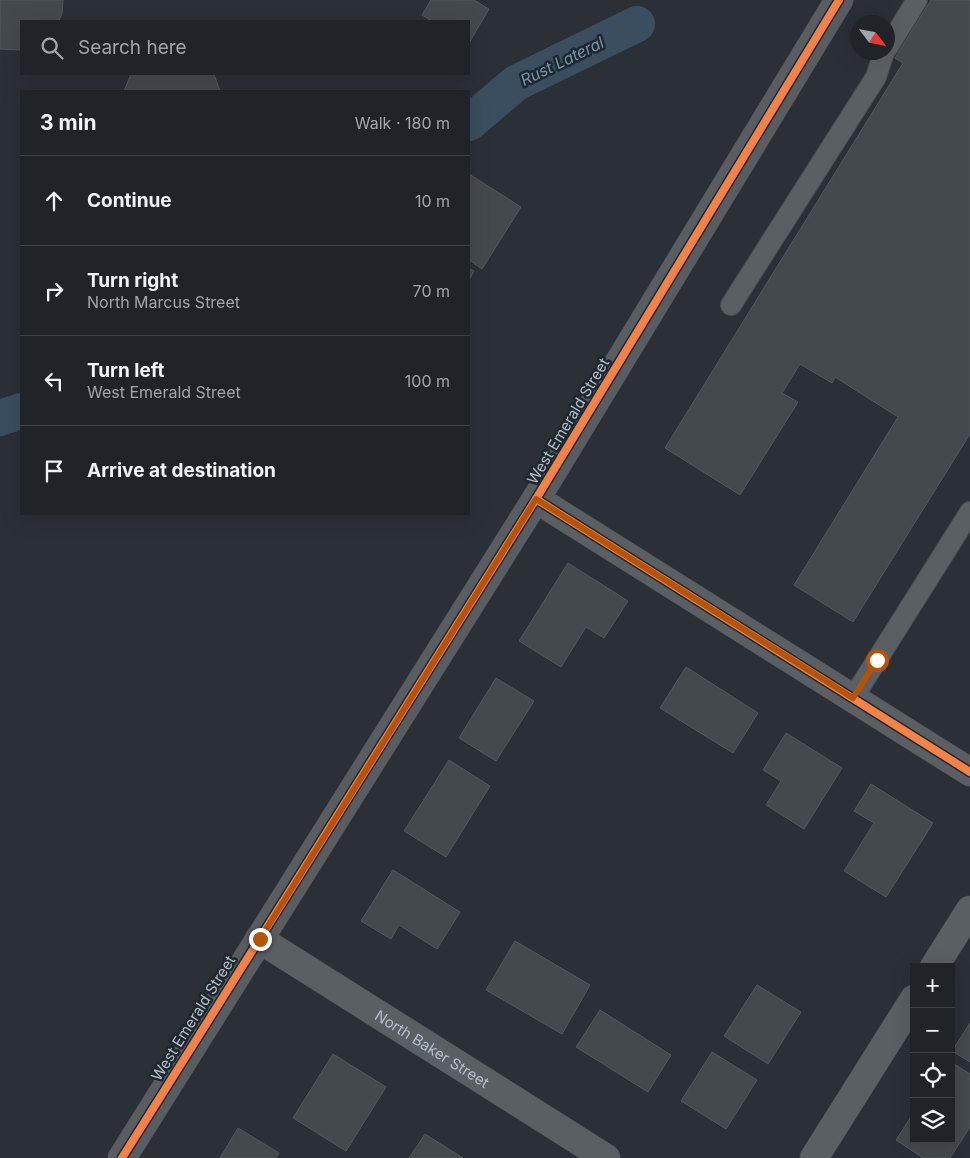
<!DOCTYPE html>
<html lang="en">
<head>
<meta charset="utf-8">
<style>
	body { margin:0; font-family:Inter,sans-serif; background:#2d3034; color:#f1f3f6 }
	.controls { position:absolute; right:15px; bottom:15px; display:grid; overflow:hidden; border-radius:0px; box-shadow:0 5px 20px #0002 }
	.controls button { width:45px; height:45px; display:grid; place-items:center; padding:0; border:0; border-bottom:1px solid #3d4145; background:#202428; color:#f1f3f6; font:25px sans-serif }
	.compass { position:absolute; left:850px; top:15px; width:45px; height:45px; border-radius:50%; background:#202428; box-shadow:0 5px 20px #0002; rotate:122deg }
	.stop { position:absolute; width:15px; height:15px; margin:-11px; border:4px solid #b45309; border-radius:50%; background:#fff }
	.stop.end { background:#b45309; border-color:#fff; box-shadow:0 1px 5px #0008 }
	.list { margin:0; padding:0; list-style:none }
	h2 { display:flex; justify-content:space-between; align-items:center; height:65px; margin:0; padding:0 20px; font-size:21px }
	h2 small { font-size:16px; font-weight:400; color:#a2a4a8 }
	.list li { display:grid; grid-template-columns:32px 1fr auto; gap:15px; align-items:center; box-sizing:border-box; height:90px; padding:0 20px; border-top:1px solid #3d4145 }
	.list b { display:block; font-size:19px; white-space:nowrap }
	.list p { margin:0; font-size:16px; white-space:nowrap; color:#a2a4a8 }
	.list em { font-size:16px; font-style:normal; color:#a2a4a8 }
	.icon { flex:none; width:28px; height:28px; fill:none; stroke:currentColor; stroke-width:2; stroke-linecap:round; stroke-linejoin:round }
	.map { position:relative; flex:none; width:970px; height:1158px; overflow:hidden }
	.search { position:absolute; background:#202428; box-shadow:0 5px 20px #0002; left:20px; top:20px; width:450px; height:55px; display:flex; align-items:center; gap:12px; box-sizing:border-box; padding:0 18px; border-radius:0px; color:#a2a4a8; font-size:19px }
	.panel { position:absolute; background:#202428; box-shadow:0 5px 20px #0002; left:20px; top:90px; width:450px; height:425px; border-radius:0px }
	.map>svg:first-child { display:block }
</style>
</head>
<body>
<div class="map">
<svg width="970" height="1158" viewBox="0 0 970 1158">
	<rect width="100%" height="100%" fill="#2a3036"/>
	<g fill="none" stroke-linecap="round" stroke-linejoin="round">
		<g stroke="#3a4e5f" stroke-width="36">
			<path d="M469,123L516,83L637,24"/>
			<path d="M0,418L21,411"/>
		</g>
	</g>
	<g fill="#44494e" stroke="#52585d">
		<path d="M0,0H63L62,13L59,21H21V50L0,49Z"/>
		<path d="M431,0H474L489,9L469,43V21H432L422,15Z"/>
		<path d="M931,0H970V434L853,622L794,585L898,417L835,377L832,383L800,364L782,393L798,402L740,495L665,448L903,63L895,58Z"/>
		<path d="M131,74H214L220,91H124Z"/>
		<path d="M469,174L521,207L482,269L469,260Z"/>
		<path d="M469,268L474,271L469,280Z"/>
		<path d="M568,563L628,601L604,638L586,627L561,667L519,641Z"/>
		<path d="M686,667L758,713L733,753L660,708Z"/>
		<path d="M496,678L534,701L496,761L459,738Z"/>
		<path d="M786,733L842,768L804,829L766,805L781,781L763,770Z"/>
		<path d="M449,760L490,786L446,857L404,831Z"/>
		<path d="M871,784L933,823L886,897L844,871L874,823L854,811Z"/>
		<path d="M393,870L460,912L437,949L399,925L391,939L361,921Z"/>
		<path d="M515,941L590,985L562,1034L486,990Z"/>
		<path d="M757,985L801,1012L768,1064L724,1036Z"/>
		<path d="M600,1010L671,1055L648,1092L576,1047Z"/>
		<path d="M970,1023V1062L952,1051Z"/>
		<path d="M712,1052L757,1080L726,1129L681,1101Z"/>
		<path d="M333,1054L386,1087L346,1151L293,1118Z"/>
		<path d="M951,1062L970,1074V1127L950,1158H923L896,1140L914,1112V1139H951Z"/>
		<path d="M238,1128L279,1153L276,1158H220Z"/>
		<path d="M425,1134L463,1158H409Z"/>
	</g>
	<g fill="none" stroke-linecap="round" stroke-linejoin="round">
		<g stroke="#484c51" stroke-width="22">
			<g id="lane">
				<path d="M888,47L917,0"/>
				<path d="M731,305L876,77L884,52"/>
				<path d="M853,698L970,512"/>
			</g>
		</g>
		<g stroke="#484c51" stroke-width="29">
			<g id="street">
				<path d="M536,499L970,772"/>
				<path id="s1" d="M259,939L606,1158"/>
				<path d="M934,967L970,910"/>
				<path d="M814,1158L914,999"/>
			</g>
		</g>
		<g stroke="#484c51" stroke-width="29">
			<path id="secondary" d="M122,1158L536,499L839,0"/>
		</g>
		<use href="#lane" stroke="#5a5f64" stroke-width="20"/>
		<use href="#street" stroke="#5a5f64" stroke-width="28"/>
		<use href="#secondary" stroke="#595d62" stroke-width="28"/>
		<g stroke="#1e2830" stroke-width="11">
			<g id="cycleway">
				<path d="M536,499L970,772"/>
				<path d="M122,1158L536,499L839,0"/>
			</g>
		</g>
		<use href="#cycleway" stroke="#f48246" stroke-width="8"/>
	</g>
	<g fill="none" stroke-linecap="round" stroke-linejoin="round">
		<path stroke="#b45309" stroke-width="6" d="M260,939L536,499L853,698L877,660"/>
	</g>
	<g text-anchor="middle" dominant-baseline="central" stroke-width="5" stroke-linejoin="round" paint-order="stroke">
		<g font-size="15" fill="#b5bec7" stroke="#1e2830">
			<text transform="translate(568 421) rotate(-59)">West Emerald Street</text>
			<text transform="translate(193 1018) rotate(-58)">West Emerald Street</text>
			<text stroke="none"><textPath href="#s1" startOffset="205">North Baker Street</textPath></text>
		</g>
		<g font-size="16" font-style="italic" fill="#7892a8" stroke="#1e2830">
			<text transform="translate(562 61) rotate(-26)">Rust Lateral</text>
		</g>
	</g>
</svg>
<div class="controls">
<button>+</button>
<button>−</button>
<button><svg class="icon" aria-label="locate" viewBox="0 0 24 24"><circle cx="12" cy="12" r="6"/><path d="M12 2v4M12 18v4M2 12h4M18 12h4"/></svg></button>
<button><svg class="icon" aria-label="layers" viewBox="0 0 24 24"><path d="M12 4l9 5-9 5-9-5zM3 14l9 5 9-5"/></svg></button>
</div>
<svg class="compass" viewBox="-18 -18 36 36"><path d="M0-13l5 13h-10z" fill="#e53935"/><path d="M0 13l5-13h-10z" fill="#a2a4a8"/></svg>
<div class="stop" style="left:877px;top:660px"></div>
<div class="stop end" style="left:260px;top:939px"></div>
<div class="search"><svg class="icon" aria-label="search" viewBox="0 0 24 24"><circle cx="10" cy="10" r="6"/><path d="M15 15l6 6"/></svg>Search here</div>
<section class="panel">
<h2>3 min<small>Walk · 180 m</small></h2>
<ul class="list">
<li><svg class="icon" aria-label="ahead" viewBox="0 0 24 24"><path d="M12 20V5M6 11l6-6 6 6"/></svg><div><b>Continue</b></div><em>10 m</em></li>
<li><svg class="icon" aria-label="right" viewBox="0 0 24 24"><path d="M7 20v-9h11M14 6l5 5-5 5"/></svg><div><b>Turn right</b><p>North Marcus Street</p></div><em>70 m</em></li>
<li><svg class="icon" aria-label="left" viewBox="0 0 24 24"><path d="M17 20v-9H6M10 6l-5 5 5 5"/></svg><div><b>Turn left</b><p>West Emerald Street</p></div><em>100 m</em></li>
<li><svg class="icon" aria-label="arrive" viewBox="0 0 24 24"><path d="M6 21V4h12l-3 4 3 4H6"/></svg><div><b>Arrive at destination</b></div></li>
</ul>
</section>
</div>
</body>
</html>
